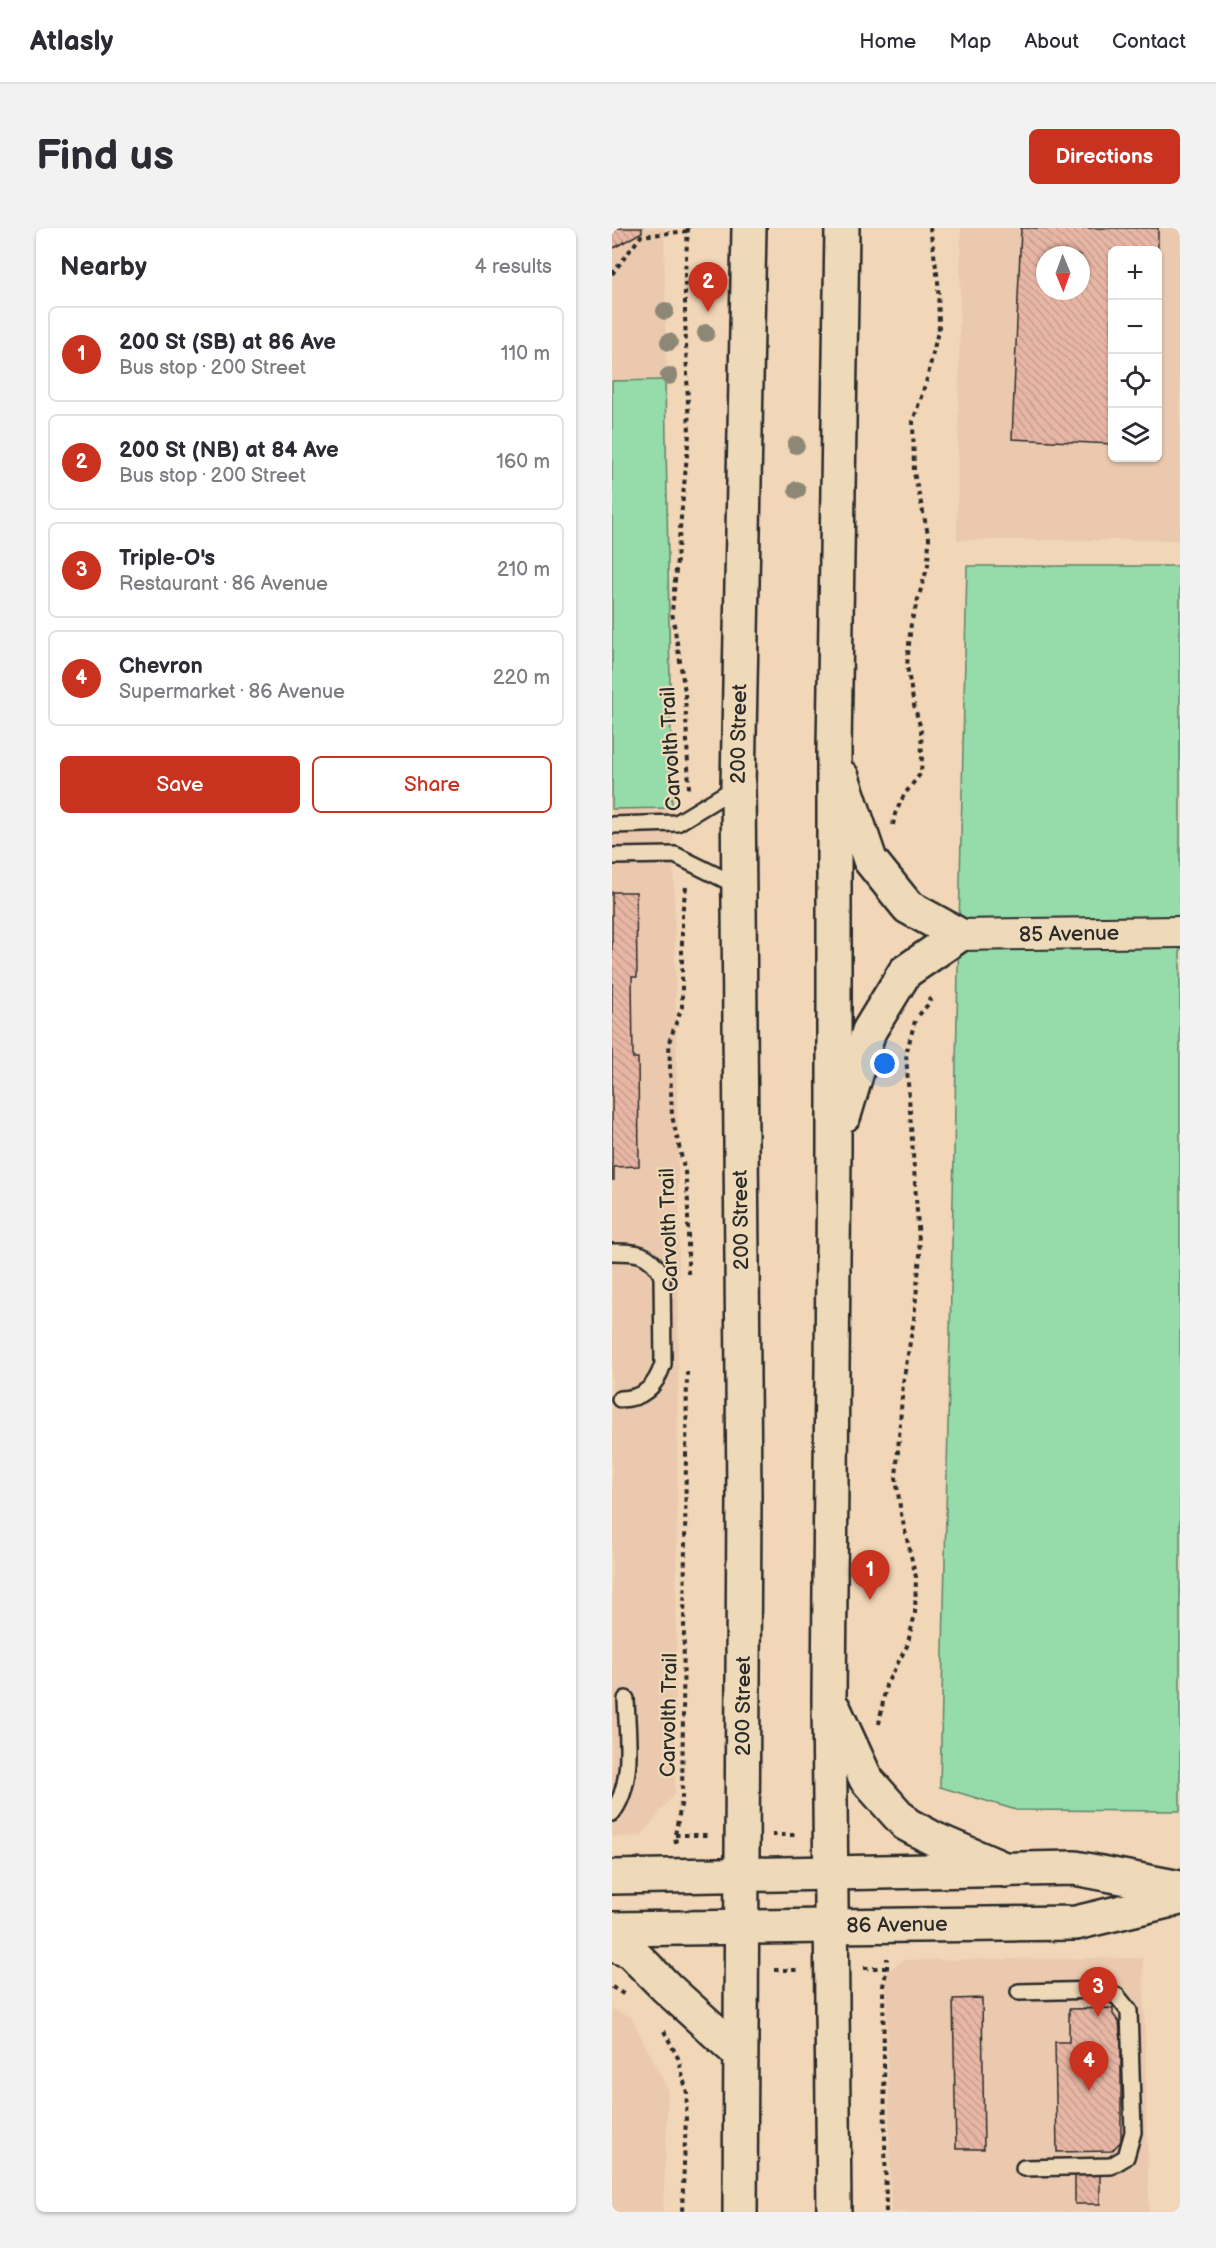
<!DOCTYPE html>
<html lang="en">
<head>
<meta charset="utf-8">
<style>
	body { margin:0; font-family:"Balsamiq Sans",sans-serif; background:#f2f2f3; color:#2b2b33 }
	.controls { position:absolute; right:18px; top:18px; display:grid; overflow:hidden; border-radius:9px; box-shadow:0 2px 4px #0004 }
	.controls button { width:54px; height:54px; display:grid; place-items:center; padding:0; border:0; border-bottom:2px solid #e1e1e2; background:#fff; color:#2b2b33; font:30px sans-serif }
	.compass { position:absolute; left:424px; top:18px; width:54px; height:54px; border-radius:50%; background:#fff; box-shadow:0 2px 4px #0004; rotate:179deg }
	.you { position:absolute; left:273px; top:836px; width:21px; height:21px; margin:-15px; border:4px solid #fff; border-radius:50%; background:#1a73e8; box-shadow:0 0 0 9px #1a73e833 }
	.badge { display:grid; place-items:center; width:39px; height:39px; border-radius:50%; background:#c8321e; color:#fff; font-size:20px; font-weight:700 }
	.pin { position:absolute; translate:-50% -50px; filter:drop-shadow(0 2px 3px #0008) }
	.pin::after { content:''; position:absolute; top:32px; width:21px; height:18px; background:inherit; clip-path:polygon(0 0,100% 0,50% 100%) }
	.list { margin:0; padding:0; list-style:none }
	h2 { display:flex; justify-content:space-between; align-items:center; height:78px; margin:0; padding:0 24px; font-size:26px }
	h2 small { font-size:20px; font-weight:400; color:#7c7c81 }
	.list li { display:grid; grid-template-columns:39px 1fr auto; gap:18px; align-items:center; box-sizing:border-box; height:96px; margin:0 12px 12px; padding:0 12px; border:2px solid #e1e1e2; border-radius:9px }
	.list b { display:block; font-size:22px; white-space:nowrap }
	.list p { margin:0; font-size:20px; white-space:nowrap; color:#7c7c81 }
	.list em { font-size:20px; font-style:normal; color:#7c7c81 }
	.actions { display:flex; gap:12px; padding:18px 24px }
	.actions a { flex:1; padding:14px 0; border:2px solid #c8321e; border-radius:9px; text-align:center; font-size:21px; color:#c8321e }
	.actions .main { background:#c8321e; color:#fff }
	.icon { flex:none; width:33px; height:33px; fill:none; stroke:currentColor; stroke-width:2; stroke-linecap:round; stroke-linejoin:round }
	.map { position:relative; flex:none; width:568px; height:1984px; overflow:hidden; border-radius:9px }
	header { display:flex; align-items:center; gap:36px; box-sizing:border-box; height:84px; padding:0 30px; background:#fff; border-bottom:2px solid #e1e1e2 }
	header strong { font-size:28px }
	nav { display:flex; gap:33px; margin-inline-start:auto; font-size:21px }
	.intro { display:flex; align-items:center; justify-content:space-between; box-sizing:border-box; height:144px; padding:0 36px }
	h1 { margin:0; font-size:42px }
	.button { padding:15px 27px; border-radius:9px; background:#c8321e; color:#fff; font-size:21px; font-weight:700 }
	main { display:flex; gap:36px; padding:0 36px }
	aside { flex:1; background:#fff; border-radius:9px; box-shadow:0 2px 4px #0004 }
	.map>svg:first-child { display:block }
</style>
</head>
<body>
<header>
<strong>Atlasly</strong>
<nav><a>Home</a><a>Map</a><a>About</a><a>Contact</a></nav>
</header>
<div class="intro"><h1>Find us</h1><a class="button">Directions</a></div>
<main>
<aside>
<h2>Nearby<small>4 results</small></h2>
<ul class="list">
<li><span class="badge">1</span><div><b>200 St (SB) at 86 Ave</b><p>Bus stop · 200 Street</p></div><em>110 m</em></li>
<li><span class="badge">2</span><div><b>200 St (NB) at 84 Ave</b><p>Bus stop · 200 Street</p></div><em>160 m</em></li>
<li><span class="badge">3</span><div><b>Triple-O's</b><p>Restaurant · 86 Avenue</p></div><em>210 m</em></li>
<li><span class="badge">4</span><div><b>Chevron</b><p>Supermarket · 86 Avenue</p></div><em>220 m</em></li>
</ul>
<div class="actions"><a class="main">Save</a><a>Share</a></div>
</aside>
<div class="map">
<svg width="568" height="1984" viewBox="0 0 568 1984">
	<defs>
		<pattern id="building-back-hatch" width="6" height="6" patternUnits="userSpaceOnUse" patternTransform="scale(1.5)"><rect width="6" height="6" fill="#e8b6a4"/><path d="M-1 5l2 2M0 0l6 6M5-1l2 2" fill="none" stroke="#c79d8d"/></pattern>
	</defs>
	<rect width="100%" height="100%" fill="#f1d6b7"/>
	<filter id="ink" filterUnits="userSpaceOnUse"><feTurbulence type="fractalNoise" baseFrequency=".0167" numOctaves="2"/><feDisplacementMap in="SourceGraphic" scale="12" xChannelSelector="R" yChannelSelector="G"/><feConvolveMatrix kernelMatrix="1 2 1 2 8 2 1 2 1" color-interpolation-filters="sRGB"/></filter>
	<g filter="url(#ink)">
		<g fill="#eac9ae" fill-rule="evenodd">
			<path d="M0,0H52L67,991L63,1565L29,1608L0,1609Z"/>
			<path d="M349,0H568V312H345ZM500,22H546V230H500ZM433,27H469V63H433Z"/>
			<path d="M531,1730L537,1984H279L274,1745L291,1732Z"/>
			<path d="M0,1781L19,1789L56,1862L51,1984H0Z"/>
		</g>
		<g fill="#95dcaa" stroke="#60846a" stroke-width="1.5">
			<path d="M53,152L60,580L0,581V153Z"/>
			<path d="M355,338H568V1583L404,1582L328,1559Z"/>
		</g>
		<g fill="url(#building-back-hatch)" stroke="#2b2b2b" stroke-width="1.5" fill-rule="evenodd">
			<path d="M0,0H30V4L0,21Z"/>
			<path d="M409,0H546V41V22H500V216L400,211ZM433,27H469V63H433Z"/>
			<rect x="88" y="51" width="6" height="17"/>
			<path d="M0,664H24L25,749H20L21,830H26L27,938L2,939V952H0Z"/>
			<path d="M370,1770L372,1921H344L341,1771Z"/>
			<path d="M501,1780V1786L507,1794L509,1812V1913L500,1923L445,1924L443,1814H457V1781Z"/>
			<rect x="463" y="1944" width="25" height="32"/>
		</g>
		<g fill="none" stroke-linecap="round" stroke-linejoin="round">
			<g stroke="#2b2b2b" stroke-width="20">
				<g id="service">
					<path d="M0,597L65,595L126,558"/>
					<path d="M0,628L63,627L126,658"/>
					<path d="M0,1024C25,1024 37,1024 50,1047L51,1136C44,1158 32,1171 8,1171"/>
					<path d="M0,1585C23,1555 15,1507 14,1471"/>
					<path d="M407,1764L488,1762L505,1768L517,1783L521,1904L514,1929L499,1938L412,1940"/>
				</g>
			</g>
			<g stroke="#2b2b2b" stroke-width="34">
				<path id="minor" d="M347,707L568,704"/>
			</g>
			<g stroke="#2b2b2b" stroke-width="38">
				<g id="tertiary">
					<path d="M219,1645L463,1640L568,1660"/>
					<path d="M219,1698L464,1695L568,1670"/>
				</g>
			</g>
			<g stroke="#2b2b2b" stroke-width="38">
				<g id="secondary">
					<path d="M0,1649L219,1645"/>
					<path d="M0,1701L219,1698"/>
				</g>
			</g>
			<g stroke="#2b2b2b" stroke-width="38">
				<g id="primary">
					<path d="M230,549L258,632L296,679L347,707L293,744L257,803L232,887"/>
					<path d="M222,1481L254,1551L294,1596L324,1612L394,1642"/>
					<path d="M0,1716L18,1723L55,1760L128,1826"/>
					<path d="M128,1984L132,1269L126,558L137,0"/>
					<path d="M222,1984L217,1470L222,921V522L230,0"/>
				</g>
			</g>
			<g stroke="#2b2b2b" stroke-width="4" stroke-dasharray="4.5 4.5" stroke-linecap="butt">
				<path d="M76,0L73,45V87L77,206L60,384L73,464L77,562"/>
				<path d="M0,46L29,8L76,3"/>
				<path d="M281,597L283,586L292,567L309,545L310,529L309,501L302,477L295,438L299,395L316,337L317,310L302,245L301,193L315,151L327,99L326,52L318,0"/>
				<path d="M74,659L70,686V779L57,814L60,888L73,944L76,974V1046"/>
				<path d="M307,787L319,773L315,768"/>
				<path d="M267,1496L274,1457L295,1418L303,1386L304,1349L289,1286L284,1250L291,1155L302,1091L308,1027L294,826L303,793"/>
				<path d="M63,1607H99"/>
				<path d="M160,1607H186"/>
				<path d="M64,1615L63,1607L70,1572L75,1144"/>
				<path d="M252,1740H275"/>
				<path d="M162,1742H188"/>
				<path d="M0,1759L13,1767"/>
				<path d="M52,1803L66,1830L75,1865L70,1984"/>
				<path d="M274,1984L271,1758L275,1740V1730"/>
			</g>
			<use href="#service" stroke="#eedab8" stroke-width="15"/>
			<use href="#minor" stroke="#eedab8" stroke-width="30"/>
			<use href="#tertiary" stroke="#eedab8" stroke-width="33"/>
			<use href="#secondary" stroke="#eedab8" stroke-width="33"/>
			<use href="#primary" stroke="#eedab8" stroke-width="33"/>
		</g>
		<g fill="#8d8774">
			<circle cx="53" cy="83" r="9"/>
			<circle cx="94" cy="105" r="9"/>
			<circle cx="57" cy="114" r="9"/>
			<circle cx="57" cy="148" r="9"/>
			<circle cx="184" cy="217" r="9"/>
			<circle cx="185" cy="262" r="9"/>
		</g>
	</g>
	<g text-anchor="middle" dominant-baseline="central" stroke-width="4.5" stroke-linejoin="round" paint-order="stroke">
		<g font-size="21" fill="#2b2b2b" stroke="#eedab8">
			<text transform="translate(127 506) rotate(-89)">200 Street</text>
			<text transform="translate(59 521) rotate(-93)">Carvolth Trail</text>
			<text transform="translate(457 706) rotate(-1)">85 Avenue</text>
			<text transform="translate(129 992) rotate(-91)">200 Street</text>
			<text transform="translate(57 1002) rotate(-92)">Carvolth Trail</text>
			<text transform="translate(131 1478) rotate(-90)">200 Street</text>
			<text transform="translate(57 1487) rotate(-89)">Carvolth Trail</text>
			<text transform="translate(285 1697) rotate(-1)">86 Avenue</text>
		</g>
	</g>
</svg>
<div class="controls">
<button>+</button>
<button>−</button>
<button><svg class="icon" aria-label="locate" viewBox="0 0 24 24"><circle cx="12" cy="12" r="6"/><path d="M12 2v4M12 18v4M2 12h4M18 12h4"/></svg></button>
<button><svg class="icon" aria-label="layers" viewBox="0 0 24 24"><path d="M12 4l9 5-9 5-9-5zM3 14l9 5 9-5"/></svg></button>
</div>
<svg class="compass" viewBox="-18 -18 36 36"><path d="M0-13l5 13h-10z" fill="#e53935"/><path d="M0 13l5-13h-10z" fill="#7c7c81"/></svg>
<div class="you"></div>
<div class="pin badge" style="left:258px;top:1372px">1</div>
<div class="pin badge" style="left:96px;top:84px">2</div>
<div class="pin badge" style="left:486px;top:1789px">3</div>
<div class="pin badge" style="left:477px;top:1863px">4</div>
</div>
</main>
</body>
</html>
